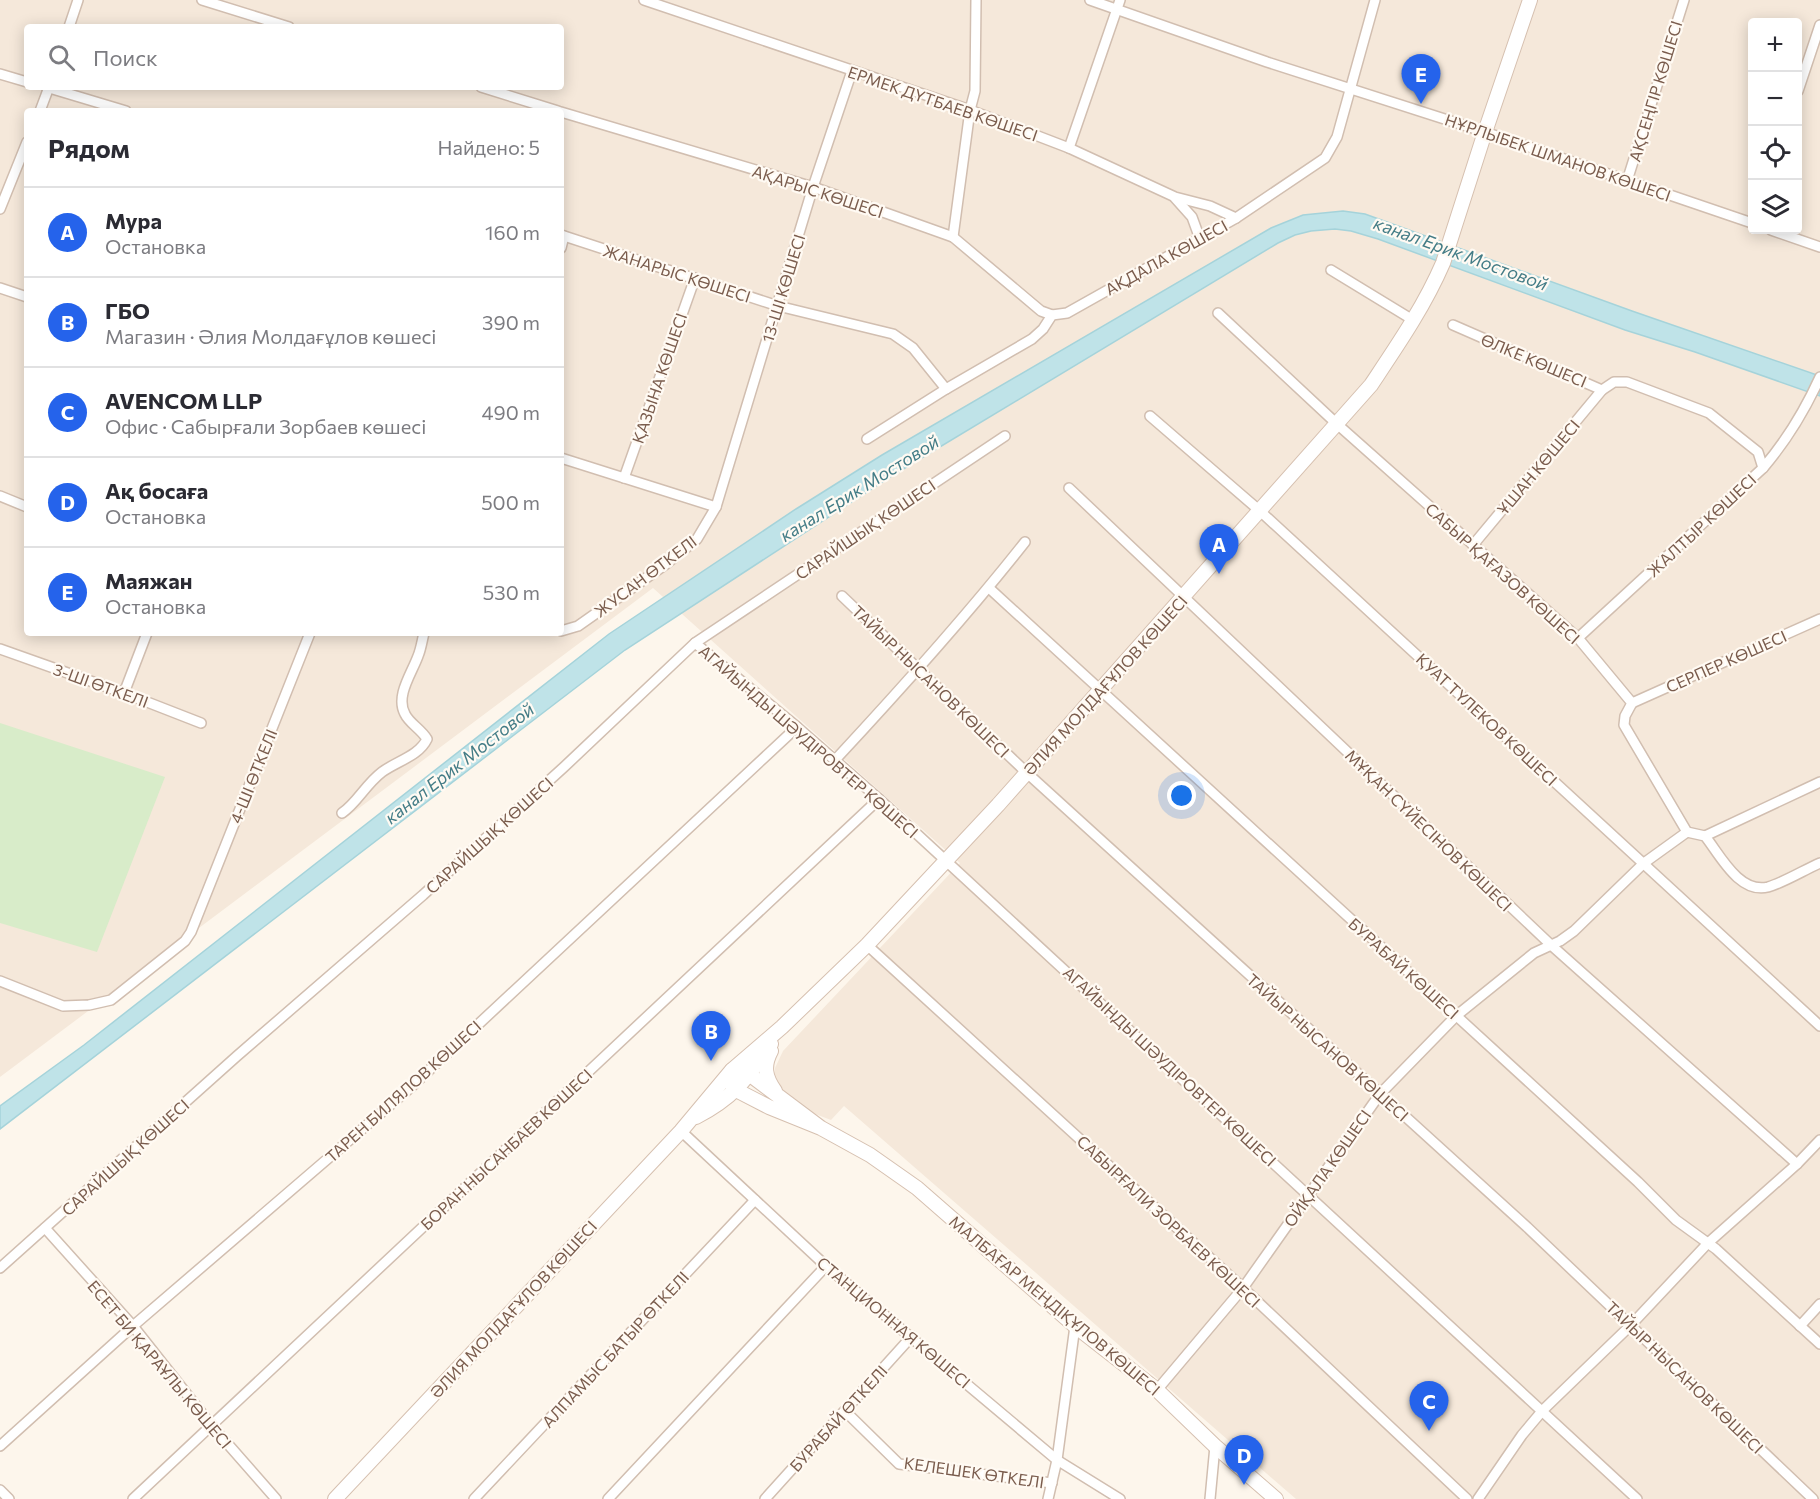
<!DOCTYPE html>
<html lang="ru">
<head>
<meta charset="utf-8">
<style>
	body { margin:0; font-family:Commissioner,sans-serif; background:#f7f7f7; color:#2b2b33 }
	.controls { position:absolute; right:18px; top:18px; display:grid; overflow:hidden; border-radius:6px; box-shadow:0 3px 15px #0003 }
	.controls button { width:54px; height:54px; display:grid; place-items:center; padding:0; border:0; border-bottom:2px solid #e1e1e2; background:#fff; color:#2b2b33; font:30px sans-serif }
	.you { position:absolute; left:1182px; top:796px; width:21px; height:21px; margin:-15px; border:4px solid #fff; border-radius:50%; background:#1a73e8; box-shadow:0 0 0 9px #1a73e833 }
	.badge { display:grid; place-items:center; width:39px; height:39px; border-radius:50%; background:#2563eb; color:#fff; font-size:20px; font-weight:700 }
	.pin { position:absolute; translate:-50% -50px; filter:drop-shadow(0 2px 3px #0008) }
	.pin::after { content:''; position:absolute; top:32px; width:21px; height:18px; background:inherit; clip-path:polygon(0 0,100% 0,50% 100%) }
	.list { margin:0; padding:0; list-style:none }
	h2 { display:flex; justify-content:space-between; align-items:center; height:78px; margin:0; padding:0 24px; font-size:26px }
	h2 small { font-size:20px; font-weight:400; color:#7c7c81 }
	.list li { display:grid; grid-template-columns:39px 1fr auto; gap:18px; align-items:center; box-sizing:border-box; height:90px; padding:0 24px; border-top:2px solid #e1e1e2 }
	.list b { display:block; font-size:22px; white-space:nowrap }
	.list p { margin:0; font-size:20px; white-space:nowrap; color:#7c7c81 }
	.list em { font-size:20px; font-style:normal; color:#7c7c81 }
	.icon { flex:none; width:33px; height:33px; fill:none; stroke:currentColor; stroke-width:2; stroke-linecap:round; stroke-linejoin:round }
	.map { position:relative; flex:none; width:1820px; height:1499px; overflow:hidden }
	.search { position:absolute; background:#fff; box-shadow:0 3px 15px #0003; left:24px; top:24px; width:540px; height:66px; display:flex; align-items:center; gap:15px; box-sizing:border-box; padding:0 21px; border-radius:6px; color:#7c7c81; font-size:22px }
	.panel { position:absolute; background:#fff; box-shadow:0 3px 15px #0003; left:24px; top:108px; width:540px; height:528px; border-radius:6px }
	.map>svg:first-child { display:block }
</style>
</head>
<body>
<div class="map">
<svg width="1820" height="1499" viewBox="0 0 1820 1499">
	<rect width="100%" height="100%" fill="#fdf6ec"/>
	<path fill="#f5e8da" fill-rule="evenodd" d="M0,0H1820V1499H1296L844,1106L831,1120L797,1107L774,1085L775,1068L783,1051L960,863L653,588L0,1077ZM1752,22H1798V230H1752ZM27,27H561V87H27ZM27,111H561V633H27Z"/>
	<path fill="#d8ecc9" d="M0,723L165,777L97,952L0,923Z"/>
	<path fill="#bfe3e8" stroke="#a5d3da" stroke-width="1.5" d="M1343,211L1365,214L1632,311L1820,376V396L1695,352L1625,330L1378,239L1351,231L1335,229L1311,231L1295,235L1278,243L890,477L625,650L0,1129V1106L84,1045L609,634L796,509L882,455L1271,228L1303,215Z"/>
	<g fill="none" stroke-linecap="round" stroke-linejoin="round">
		<g stroke="#d1beb0" stroke-width="12">
			<g id="minor">
				<path d="M202,0L289,27"/>
				<path d="M644,0L970,110L1069,148L1175,197L1210,206L1236,218"/>
				<path d="M1090,0L1267,62L1485,132L1752,223"/>
				<path d="M69,27L78,0"/>
				<path d="M0,74L27,82"/>
				<path d="M46,87L126,111"/>
				<path d="M481,87L558,111"/>
				<path d="M1798,91L1820,25"/>
				<path d="M40,111L49,87"/>
				<path d="M561,112L813,187L953,237L1041,311L1052,315"/>
				<path d="M1069,148L1120,0"/>
				<path d="M1627,181L1684,0"/>
				<path d="M1175,198L1192,217L1200,239"/>
				<path d="M0,209L27,142"/>
				<path d="M1771,230L1820,247"/>
				<path d="M561,235L778,306L893,334L913,348L946,389"/>
				<path d="M953,237L970,110L975,91L976,0"/>
				<path d="M561,248L564,236"/>
				<path d="M1331,270L1413,320"/>
				<path d="M0,288L27,297"/>
				<path d="M1218,313L1337,424L1578,638L1632,703L1625,716L1624,725L1687,832L1705,836C1720,855 1739,894 1768,887C1785,882 1804,870 1820,863"/>
				<path d="M1453,325L1602,390L1614,382H1627L1709,413L1758,452L1763,468"/>
				<path d="M1150,416L1260,511L1820,1026"/>
				<path d="M867,439L946,389L1032,339L1043,329L1052,315L1067,313L1236,218L1325,158L1337,137L1375,0"/>
				<path d="M561,458L716,507"/>
				<path d="M624,478L695,278"/>
				<path d="M1069,488L1551,945L1797,1164"/>
				<path d="M0,496L27,507"/>
				<path d="M1473,545L1602,390"/>
				<path d="M989,588L1638,1182L1676,1220L1716,1249L1820,1344"/>
				<path d="M842,596L1027,773L1527,1227L1813,1499"/>
				<path d="M561,631L578,626L666,564L697,539L716,507L813,187L852,71"/>
				<path d="M1578,638L1763,468C1787,440 1805,410 1820,377"/>
				<path d="M695,643L797,727L879,799L1637,1499"/>
				<path d="M0,649L124,693L201,723"/>
				<path d="M124,693L147,633"/>
				<path d="M1632,703L1820,619"/>
				<path d="M835,760C901,689 965,618 1025,542"/>
				<path d="M342,813C357,803 365,785 382,772C397,761 419,756 427,739C421,729 409,723 405,714C395,696 412,673 418,656C421,649 422,641 424,633"/>
				<path d="M1705,836L1820,782"/>
				<path d="M867,945L1243,1288L1467,1499"/>
				<path d="M0,981L63,1006L89,1005L111,1000L185,941L191,932L310,633"/>
				<path d="M681,1131L826,1266L1057,1460L1120,1499"/>
				<path d="M45,1228L133,1326L212,1426L276,1499"/>
				<path d="M0,1268L237,1056L423,895L564,767L695,643L1005,436"/>
				<path d="M1800,1326L1820,1304"/>
				<path d="M1157,1390L1243,1288L1380,1094L1456,1016L1534,953L1560,941L1574,931L1644,863L1687,832"/>
				<path d="M845,1411L899,1464L1052,1483"/>
				<path d="M0,1446L133,1326L410,1088L797,727"/>
				<path d="M0,1490L9,1499"/>
				<path d="M133,1499L879,799"/>
				<path d="M474,1499L755,1200"/>
				<path d="M608,1499L826,1266"/>
				<path d="M765,1499L912,1336"/>
				<path d="M1048,1499L1057,1460L1075,1326"/>
				<path d="M1210,1499L1215,1446"/>
				<path d="M1478,1499L1522,1435L1543,1410L1631,1325L1708,1243L1797,1164L1820,1140"/>
			</g>
		</g>
		<g stroke="#d6c0b0" stroke-width="16">
			<g id="secondary">
				<path d="M771,1051C763,1066 765,1077 775,1091"/>
				<path d="M696,1117C736,1096 746,1079 771,1044"/>
				<path d="M821,1128L749,1074L740,1070H732L730,1082L736,1090L769,1107L821,1128L870,1155L917,1188L1075,1326L1157,1390L1215,1446L1276,1499"/>
				<path d="M335,1499L681,1131L732,1070L782,1027L867,945L998,805L1371,385C1397,346 1424,307 1443,263L1485,132L1530,0"/>
			</g>
		</g>
		<use href="#minor" stroke="#fff" stroke-width="9"/>
		<use href="#secondary" stroke="#fff" stroke-width="14"/>
	</g>
	<g text-anchor="middle" dominant-baseline="central" stroke-width="4.5" stroke-linejoin="round" paint-order="stroke">
		<g font-size="16" fill="#7a5c4d" stroke="#fffaf3">
			<text transform="translate(1655 91) rotate(-73)">АҚСЕҢГІР КӨШЕСІ</text>
			<text transform="translate(943 103) rotate(19)">ЕРМЕК ДҮТБАЕВ КӨШЕСI</text>
			<text transform="translate(1558 157) rotate(19)">НҰРЛЫБЕК ШМАНОВ КӨШЕСІ</text>
			<text transform="translate(818 191) rotate(18)">АҚАРЫС КӨШЕСI</text>
			<text transform="translate(1166 257) rotate(-29)">АҚДАЛА КӨШЕСІ</text>
			<text transform="translate(677 273) rotate(18)">ЖАНАРЫС КӨШЕСІ</text>
			<text transform="translate(783 288) rotate(-73)">13-ШІ КӨШЕСI</text>
			<text transform="translate(1534 360) rotate(23)">ӨЛКЕ КӨШЕСІ</text>
			<text transform="translate(659 378) rotate(-71)">ҚАЗЫНА КӨШЕСІ</text>
			<text transform="translate(1538 467) rotate(-50)">ҰШАН КӨШЕСІ</text>
			<text transform="translate(1701 525) rotate(-43)">ЖАЛТЫР КӨШЕСІ</text>
			<text transform="translate(865 529) rotate(-34)">САРАЙШЫҚ КӨШЕСІ</text>
			<text transform="translate(1503 573) rotate(42)">САБЫР ҚАҒАЗОВ КӨШЕСІ</text>
			<text transform="translate(645 576) rotate(-37)">ЖУСАН ӨТКЕЛІ</text>
			<text transform="translate(1726 661) rotate(-24)">СЕРПЕР КӨШЕСІ</text>
			<text transform="translate(931 681) rotate(44)">ТАЙЫР НЫСАНОВ КӨШЕСI</text>
			<text transform="translate(101 685) rotate(20)">3-ШI ӨТКЕЛI</text>
			<text transform="translate(1105 685) rotate(-48)">ӘЛИЯ МОЛДАҒҰЛОВ КӨШЕСІ</text>
			<text transform="translate(1487 719) rotate(43)">ҚУАТ ТҮЛЕКОВ КӨШЕСІ</text>
			<text transform="translate(809 741) rotate(41)">АГАЙЫНДЫ ШӘУДІРОВТЕР КӨШЕСI</text>
			<text transform="translate(253 776) rotate(-68)">4-ШI ӨТКЕЛI</text>
			<text transform="translate(1429 830) rotate(44)">МҰҚАН СҮЙЕСІНОВ КӨШЕСІ</text>
			<text transform="translate(489 835) rotate(-42)">САРАЙШЫҚ КӨШЕСІ</text>
			<text transform="translate(1404 968) rotate(42)">БУРАБАЙ КӨШЕСI</text>
			<text transform="translate(1328 1047) rotate(42)">ТАЙЫР НЫСАНОВ КӨШЕСI</text>
			<text transform="translate(1170 1066) rotate(43)">АГАЙЫНДЫ ШӘУДІРОВТЕР КӨШЕСI</text>
			<text transform="translate(403 1091) rotate(-42)">ТАРЕН БИЛЯЛОВ КӨШЕСІ</text>
			<text transform="translate(506 1149) rotate(-43)">БОРАН НЫСАНБАЕВ КӨШЕСІ</text>
			<text transform="translate(125 1157) rotate(-42)">САРАЙШЫҚ КӨШЕСІ</text>
			<text transform="translate(1327 1168) rotate(-55)">ОЙҚАЛА КӨШЕСІ</text>
			<text transform="translate(1169 1221) rotate(43)">САБЫРҒАЛИ ЗОРБАЕВ КӨШЕСІ</text>
			<text transform="translate(1055 1305) rotate(40)">МАЛБАҒАР МЕҢДІҚҰЛОВ КӨШЕСІ</text>
			<text transform="translate(513 1309) rotate(-47)">ӘЛИЯ МОЛДАҒҰЛОВ КӨШЕСІ</text>
			<text transform="translate(894 1322) rotate(40)">СТАНЦИОННАЯ КӨШЕСІ</text>
			<text transform="translate(615 1349) rotate(-47)">АЛПАМЫС БАТЫР ӨТКЕЛІ</text>
			<text transform="translate(160 1364) rotate(50)">ЕСЕТ БИ ҚАРАҰЛЫ КӨШЕСІ</text>
			<text transform="translate(1685 1377) rotate(44)">ТАЙЫР НЫСАНОВ КӨШЕСI</text>
			<text transform="translate(838 1418) rotate(-48)">БУРАБАЙ ӨТКЕЛІ</text>
			<text transform="translate(974 1472) rotate(8)">КЕЛЕШЕК ӨТКЕЛІ</text>
		</g>
		<g font-size="18" font-style="italic" fill="#437c86" stroke="#fffaf3">
			<text transform="translate(1461 253) rotate(20)">канал Ерик Мостовой</text>
			<text transform="translate(859 488) rotate(-32)">канал Ерик Мостовой</text>
			<text transform="translate(459 763) rotate(-38)">канал Ерик Мостовой</text>
		</g>
	</g>
</svg>
<div class="controls">
<button>+</button>
<button>−</button>
<button><svg class="icon" aria-label="locate" viewBox="0 0 24 24"><circle cx="12" cy="12" r="6"/><path d="M12 2v4M12 18v4M2 12h4M18 12h4"/></svg></button>
<button><svg class="icon" aria-label="layers" viewBox="0 0 24 24"><path d="M12 4l9 5-9 5-9-5zM3 14l9 5 9-5"/></svg></button>
</div>
<div class="you"></div>
<div class="pin badge" style="left:1219px;top:574px">A</div>
<div class="pin badge" style="left:711px;top:1061px">B</div>
<div class="pin badge" style="left:1429px;top:1431px">C</div>
<div class="pin badge" style="left:1244px;top:1485px">D</div>
<div class="pin badge" style="left:1421px;top:104px">E</div>
<div class="search"><svg class="icon" aria-label="search" viewBox="0 0 24 24"><circle cx="10" cy="10" r="6"/><path d="M15 15l6 6"/></svg>Поиск</div>
<section class="panel">
<h2>Рядом<small>Найдено: 5</small></h2>
<ul class="list">
<li><span class="badge">A</span><div><b>Мура</b><p>Остановка</p></div><em>160 m</em></li>
<li><span class="badge">B</span><div><b>ГБО</b><p>Магазин · Әлия Молдағұлов көшесі</p></div><em>390 m</em></li>
<li><span class="badge">C</span><div><b>AVENCOM LLP</b><p>Офис · Сабырғали Зорбаев көшесі</p></div><em>490 m</em></li>
<li><span class="badge">D</span><div><b>Ақ босаға</b><p>Остановка</p></div><em>500 m</em></li>
<li><span class="badge">E</span><div><b>Маяжан</b><p>Остановка</p></div><em>530 m</em></li>
</ul>
</section>
</div>
</body>
</html>
